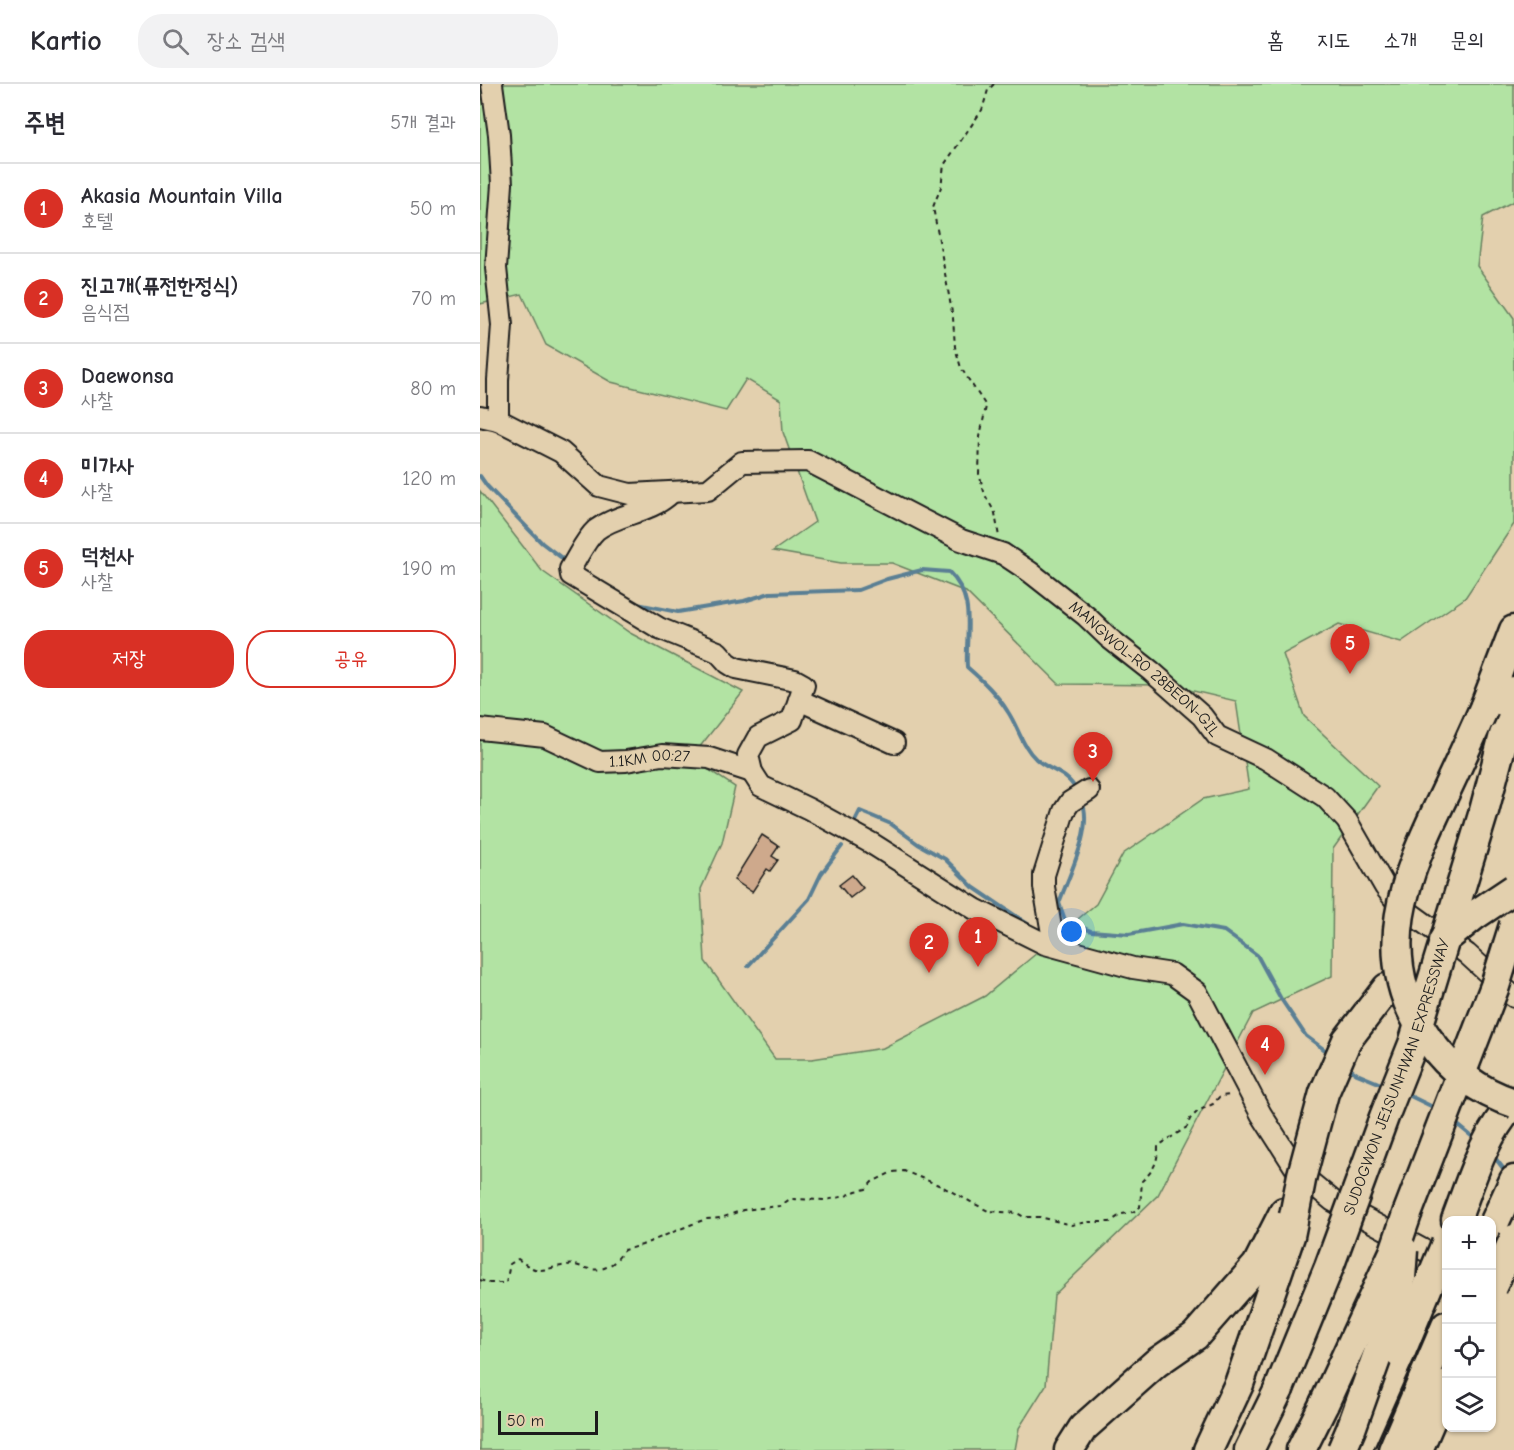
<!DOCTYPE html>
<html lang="ko">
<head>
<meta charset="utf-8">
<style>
	body { margin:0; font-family:"Comic Neue","Poor Story",sans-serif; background:#f2f2f3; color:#2b2b33 }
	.controls { position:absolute; right:18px; bottom:18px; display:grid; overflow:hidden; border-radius:12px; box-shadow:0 2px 4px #0004 }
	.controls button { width:54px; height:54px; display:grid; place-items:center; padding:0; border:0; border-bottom:2px solid #e1e1e2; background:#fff; color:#2b2b33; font:30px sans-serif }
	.scale { position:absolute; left:18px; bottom:15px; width:100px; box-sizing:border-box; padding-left:6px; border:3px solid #1c1c1c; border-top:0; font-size:16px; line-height:21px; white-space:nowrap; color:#1c1c1c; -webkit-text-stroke:4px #e3d0ae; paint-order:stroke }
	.you { position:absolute; left:592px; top:848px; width:21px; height:21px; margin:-15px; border:4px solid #fff; border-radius:50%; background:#1a73e8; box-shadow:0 0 0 9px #1a73e833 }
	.badge { display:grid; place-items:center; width:39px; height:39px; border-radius:50%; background:#d93025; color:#fff; font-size:20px; font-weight:700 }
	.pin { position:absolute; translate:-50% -50px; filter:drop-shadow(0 2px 3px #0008) }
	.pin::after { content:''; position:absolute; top:32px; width:21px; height:18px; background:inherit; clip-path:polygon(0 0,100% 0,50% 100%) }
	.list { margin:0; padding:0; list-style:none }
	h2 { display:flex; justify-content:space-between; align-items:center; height:78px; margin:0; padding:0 24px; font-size:26px }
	h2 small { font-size:20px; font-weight:400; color:#7c7c81 }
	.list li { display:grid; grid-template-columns:39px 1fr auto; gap:18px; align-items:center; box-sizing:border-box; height:90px; padding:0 24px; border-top:2px solid #e1e1e2 }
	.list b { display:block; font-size:22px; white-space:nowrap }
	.list p { margin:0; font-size:20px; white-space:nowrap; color:#7c7c81 }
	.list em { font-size:20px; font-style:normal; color:#7c7c81 }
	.actions { display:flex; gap:12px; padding:18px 24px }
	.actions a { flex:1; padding:14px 0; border:2px solid #d93025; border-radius:24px; text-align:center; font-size:21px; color:#d93025 }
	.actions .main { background:#d93025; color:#fff }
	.icon { flex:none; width:33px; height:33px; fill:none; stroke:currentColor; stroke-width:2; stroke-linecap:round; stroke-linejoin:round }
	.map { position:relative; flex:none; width:1034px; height:1366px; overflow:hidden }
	header { display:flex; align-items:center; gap:36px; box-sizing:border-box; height:84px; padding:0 30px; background:#fff; border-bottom:2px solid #e1e1e2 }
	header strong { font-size:28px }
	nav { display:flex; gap:33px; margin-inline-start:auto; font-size:21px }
	.search { width:420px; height:54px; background:#f2f2f3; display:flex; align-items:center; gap:15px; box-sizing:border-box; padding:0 21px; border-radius:24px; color:#7c7c81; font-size:22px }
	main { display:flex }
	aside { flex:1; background:#fff }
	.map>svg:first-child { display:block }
</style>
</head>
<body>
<header>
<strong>Kartio</strong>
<div class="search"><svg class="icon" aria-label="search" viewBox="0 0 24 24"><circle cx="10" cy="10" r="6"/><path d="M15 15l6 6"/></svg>장소 검색</div>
<nav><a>홈</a><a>지도</a><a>소개</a><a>문의</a></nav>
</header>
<main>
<aside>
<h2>주변<small>5개 결과</small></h2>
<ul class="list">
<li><span class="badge">1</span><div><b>Akasia Mountain Villa</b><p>호텔</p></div><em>50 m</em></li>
<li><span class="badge">2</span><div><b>진고개(퓨전한정식)</b><p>음식점</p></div><em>70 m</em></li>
<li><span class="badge">3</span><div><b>Daewonsa</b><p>사찰</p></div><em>80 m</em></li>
<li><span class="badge">4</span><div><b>미가사</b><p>사찰</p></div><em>120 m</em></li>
<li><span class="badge">5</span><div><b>덕천사</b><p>사찰</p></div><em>190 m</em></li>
</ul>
<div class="actions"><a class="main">저장</a><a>공유</a></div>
</aside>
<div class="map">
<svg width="1034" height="1366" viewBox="0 0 1034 1366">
	<rect width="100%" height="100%" fill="#e3d0ae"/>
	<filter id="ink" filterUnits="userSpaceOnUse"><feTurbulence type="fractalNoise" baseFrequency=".0167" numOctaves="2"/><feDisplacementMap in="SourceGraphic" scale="12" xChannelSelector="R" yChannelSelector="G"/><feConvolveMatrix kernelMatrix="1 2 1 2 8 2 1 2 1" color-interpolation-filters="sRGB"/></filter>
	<g filter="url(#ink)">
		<path fill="#b2e3a3" stroke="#678060" stroke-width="1.5" d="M0,0H1034V117L1003,133L997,182L1034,234V440L985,514L921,558L859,540L803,570L824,632L898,702L853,765L852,892L773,929L678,1111L574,1211L566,1301L539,1344L535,1366H0V407L62,487L150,549L263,608L211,674L255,703L242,759L221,805L225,877L295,975H332L403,964L505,912L616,820L643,770L723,715L769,705L756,617L688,601L579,600L486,508L412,479H361L293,467L335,438L303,348L301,316L266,295L246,327L131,298L66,261L42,210L0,220Z"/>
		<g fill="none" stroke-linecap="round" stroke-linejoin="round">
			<g stroke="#5a7f94" stroke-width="4">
				<path d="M0,392L7,402L62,459L87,478"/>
				<path d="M157,520L198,528L264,517L290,509L378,506L407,495L442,486L469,488C497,516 485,547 487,583C503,597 517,610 528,628C538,643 542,662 556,675C569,687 587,688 596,706"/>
				<path d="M602,718C614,743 588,793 579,819L585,836L611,847L649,850L703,840L744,847L777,871L801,915L826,952L849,969"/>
				<path d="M375,737L380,727L411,740L438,760L465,775L493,803L552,843"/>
				<path d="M268,882L329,815L341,790L362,762"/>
				<path d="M867,983L877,990L906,1002"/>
				<path d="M924,1009L955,1024"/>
				<path d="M973,1037L995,1055"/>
				<path d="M1012,1070L1026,1088"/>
			</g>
		</g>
		<g fill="#cea98c" stroke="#1c1c1c" stroke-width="1.5">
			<path d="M282,751L299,762L292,772L298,776L290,787L287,785L272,808L254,796Z"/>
			<path d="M372,791L383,804L370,814L359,801Z"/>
		</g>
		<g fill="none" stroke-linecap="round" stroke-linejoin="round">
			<g stroke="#1c1c1c" stroke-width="24">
				<g id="minor">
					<path d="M0,332L18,336V296L22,241L16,184L22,100L19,51L12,0"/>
					<path id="s1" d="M18,336L81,368L119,402L150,410L228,406L262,378L328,377L481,456L523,470L550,488L606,532L629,554L671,587L722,632L737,652L786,675L845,713L867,737L905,803L919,821L987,870L1034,913"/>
					<path d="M191,409C169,430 138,429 116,446C105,456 98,473 90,485L91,491L179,544L238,568L248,579L256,584L315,596L324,601L312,636L278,653L268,671L272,688L281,702L329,725L391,759L495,825L565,860L653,884L692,890L717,908L781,1030L818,1088L853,1117L966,1178"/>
					<path d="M319,616L414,659"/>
					<path id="s2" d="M0,645L65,652L120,678L146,677L182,671L229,674L272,688"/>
					<path d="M574,861L564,803V791L584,727L590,718L609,706"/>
				</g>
			</g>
			<g stroke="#1c1c1c" stroke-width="33">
				<g id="highway">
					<path d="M1004,624L1034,546"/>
					<path d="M1024,651L1034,607"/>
					<path d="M867,956L907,904"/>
					<path d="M976,1136C991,1097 1004,1050 1034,1019"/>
					<path d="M1012,1144L1034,1096"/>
					<path d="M589,1366L603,1344L676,1279L715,1252L777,1181L804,1128"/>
					<path d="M728,1366L759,1300L810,1152L813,1137"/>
					<path d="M769,1366L799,1305"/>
					<path d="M821,1366L844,1320"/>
					<path d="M877,1366L920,1270"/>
					<path d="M913,1366L966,1242"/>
					<path d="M938,1366L966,1301"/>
				</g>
			</g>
			<g stroke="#1c1c1c" stroke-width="2" stroke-dasharray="4.5 4.5" stroke-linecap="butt">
				<path d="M514,0L508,6L502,26L464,81L461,103L453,123L473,234L475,263L481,284L506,322L500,353L499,390L505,411L515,429L519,453"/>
				<path d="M0,1196L9,1199H26L30,1180L38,1175C61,1193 63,1184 87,1181C95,1179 102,1184 110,1185C126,1188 136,1178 144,1166L162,1161L210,1141L226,1135L241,1134L263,1126L300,1122L310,1115L346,1116L366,1112L376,1107L386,1105L392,1098L412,1088L424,1087L461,1102L508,1127L537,1129L544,1133H560L591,1141L609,1138H630L642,1130L653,1128L660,1123L662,1097C674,1086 678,1078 678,1062L707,1043L710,1035L718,1027L733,1020L740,1012L751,1011"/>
			</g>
			<use href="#minor" stroke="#e3d0ae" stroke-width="20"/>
			<use href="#highway" stroke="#e3d0ae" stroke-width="28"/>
			<g stroke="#1c1c1c" stroke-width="33" stroke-linecap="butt">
				<g id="highway-bridge">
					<path d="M1004,624C991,653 978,682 964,711C925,792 890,872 948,955C969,985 999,1008 1034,1019"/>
					<path d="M963,857L995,831L1034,805"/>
					<path d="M814,1132L822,1091L844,1009L867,956"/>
					<path d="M1012,1203L1034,1155"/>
					<path d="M920,1270L966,1159"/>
					<path id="s3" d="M799,1305L849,1183L904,1033L933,960L1004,727L1024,651"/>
					<path d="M844,1320L914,1168L927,1130L1015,902L1034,841"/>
					<path d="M862,1366L871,1345L920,1208L923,1166"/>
				</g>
			</g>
			<use href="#highway-bridge" stroke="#e3d0ae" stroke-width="28"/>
		</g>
	</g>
	<g text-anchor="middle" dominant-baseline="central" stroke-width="4.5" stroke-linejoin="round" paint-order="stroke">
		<g font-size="16" fill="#1c1c1c" stroke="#e3d0ae">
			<text stroke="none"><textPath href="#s1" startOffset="741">MANGWOL-RO 28BEON-GIL</textPath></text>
			<text stroke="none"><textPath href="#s2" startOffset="176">1.1KM 00:27</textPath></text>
			<text stroke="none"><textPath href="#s3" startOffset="334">SUDOGWON JE1SUNHWAN EXPRESSWAY</textPath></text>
		</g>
	</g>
</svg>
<div class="controls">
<button>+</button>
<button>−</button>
<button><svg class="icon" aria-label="locate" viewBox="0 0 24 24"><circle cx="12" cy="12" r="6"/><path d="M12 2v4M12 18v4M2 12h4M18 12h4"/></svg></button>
<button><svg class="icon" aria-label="layers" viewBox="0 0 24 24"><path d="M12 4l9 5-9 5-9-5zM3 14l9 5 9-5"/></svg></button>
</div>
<div class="scale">50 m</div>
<div class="you"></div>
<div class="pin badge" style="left:498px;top:883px">1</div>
<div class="pin badge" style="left:449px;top:889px">2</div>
<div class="pin badge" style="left:613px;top:698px">3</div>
<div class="pin badge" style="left:785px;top:991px">4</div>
<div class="pin badge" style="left:870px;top:590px">5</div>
</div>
</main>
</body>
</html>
